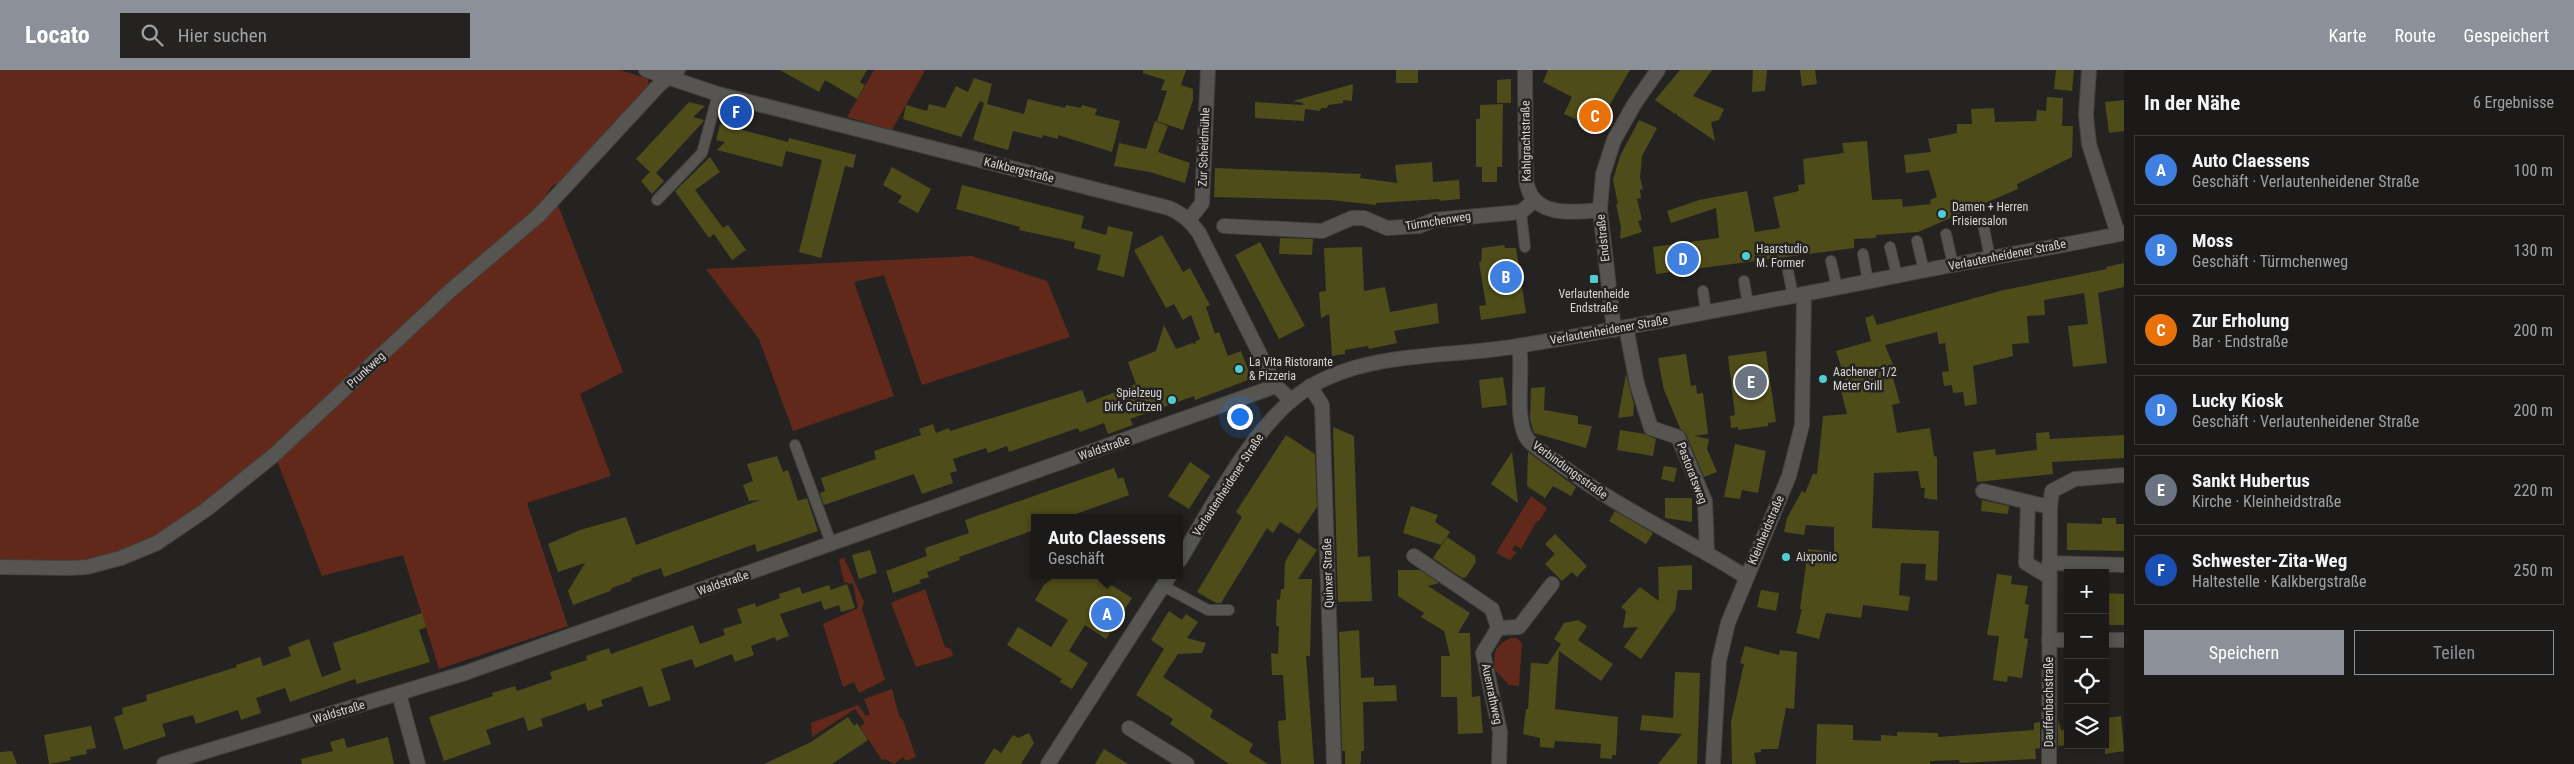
<!DOCTYPE html>
<html lang="de">
<head>
<meta charset="utf-8">
<style>
	body { margin:0; font-family:"Roboto Condensed",sans-serif; background:#252322; color:#f1f3f6 }
	.controls { position:absolute; right:15px; bottom:15px; display:grid; overflow:hidden; border-radius:0px; box-shadow:0 2px 12px #0003 }
	.controls button { width:45px; height:45px; display:grid; place-items:center; padding:0; border:0; border-bottom:1px solid #3a3838; background:#1c1a19; color:#f1f3f6; font:25px sans-serif }
	.you { position:absolute; left:1239px; top:346px; width:18px; height:18px; margin:-12px; border:4px solid #fff; border-radius:50%; background:#1a73e8; box-shadow:0 0 0 8px #1a73e833 }
	.badge { display:grid; place-items:center; width:32px; height:32px; border-radius:50%; background:#8c9099; color:#fff; font-size:16px; font-weight:700 }
	.pin { position:absolute; translate:-50% -50%; border:2px solid #fff; box-shadow:0 1px 5px #0006 }
	.popup { position:absolute; left:1031px; top:444px; width:152px; height:65px; box-sizing:border-box; display:grid; place-content:center; border-radius:0px; background:#1c1a19; filter:drop-shadow(0 1px 4px #0005); font-size:16px; white-space:nowrap; color:#a0a1a2 }
	.popup b { font-size:19px; color:#f1f3f6 }
	.popup::after { content:''; position:absolute; left:50%; top:100%; margin-left:-10px; border:10px solid transparent; border-top-color:#1c1a19 }
	.list { margin:0; padding:0; list-style:none }
	h2 { display:flex; justify-content:space-between; align-items:center; height:65px; margin:0; padding:0 20px; font-size:21px }
	h2 small { font-size:16px; font-weight:400; color:#a0a1a2 }
	.list li { display:grid; grid-template-columns:32px 1fr auto; gap:15px; align-items:center; box-sizing:border-box; height:70px; margin:0 10px 10px; padding:0 10px; border:1px solid #3a3838; border-radius:0px }
	.list b { display:block; font-size:19px; white-space:nowrap }
	.list p { margin:0; font-size:16px; white-space:nowrap; color:#a0a1a2 }
	.list em { font-size:16px; font-style:normal; color:#a0a1a2 }
	.actions { display:flex; gap:10px; padding:15px 20px }
	.actions a { flex:1; padding:11px 0; border:1px solid #8c9099; border-radius:0px; text-align:center; font-size:18px; color:#8c9099 }
	.actions .main { background:#8c9099; color:#fff }
	.icon { flex:none; width:28px; height:28px; fill:none; stroke:currentColor; stroke-width:2; stroke-linecap:round; stroke-linejoin:round }
	.map { position:relative; flex:none; width:2124px; height:694px; overflow:hidden }
	header { display:flex; align-items:center; gap:30px; box-sizing:border-box; height:70px; padding:0 25px; background:#8c9099; color:#fff }
	header strong { font-size:24px }
	nav { display:flex; gap:28px; margin-inline-start:auto; font-size:18px }
	.search { width:350px; height:45px; background:#252322; display:flex; align-items:center; gap:12px; box-sizing:border-box; padding:0 18px; border-radius:0px; color:#a0a1a2; font-size:19px }
	main { display:flex }
	aside { flex:1; background:#1c1a19 }
	.map>svg:first-child { display:block }
</style>
</head>
<body>
<header>
<strong>Locato</strong>
<div class="search"><svg class="icon" aria-label="search" viewBox="0 0 24 24"><circle cx="10" cy="10" r="6"/><path d="M15 15l6 6"/></svg>Hier suchen</div>
<nav><a>Karte</a><a>Route</a><a>Gespeichert</a></nav>
</header>
<main>
<div class="map">
<svg width="2124" height="694" viewBox="0 0 2124 694">
	<rect width="100%" height="100%" fill="#252321"/>
	<g fill="#62291a">
		<path d="M0,0H620L648,9L649,15L647,22L567,109L552,116L535,142C469,202 403,261 338,320C278,374 187,465 109,486C75,496 36,492 0,492Z"/>
		<path d="M874,0H925L892,60L847,47Z"/>
		<path d="M558,135L623,302L580,324L611,406L527,433L568,556L439,599L403,485L322,506L276,388L455,226Z"/>
		<path d="M972,186L1047,211L1070,267L922,315L884,205L854,212L894,326L793,361L759,269L706,199Z"/>
		<path d="M1531,426L1547,438L1540,450L1537,451L1521,479L1515,475L1512,480L1517,482L1510,490L1496,483Z"/>
		<path d="M844,488L864,532L862,539L885,610L859,623L854,612L843,617L823,554L858,538L853,514L844,512L839,489Z"/>
		<path d="M925,519L945,577L951,579L953,586L916,597L891,533Z"/>
		<path d="M1511,568H1516L1522,573L1519,616L1509,615L1495,600C1493,582 1494,576 1511,568Z"/>
		<path d="M892,619L899,646L903,650L916,687L906,691L903,687L894,694L885,689L882,690L860,657L865,653L855,639L812,667L811,653L858,635L866,646L870,644L864,629Z"/>
	</g>
	<g fill="#4e4c19">
		<path d="M780,0H867L860,12L865,15L857,29L825,10L819,22Z"/>
		<path d="M1143,0H1186L1181,15L1193,19V30L1183,60L1157,51L1167,21L1161,20L1165,10L1143,3Z"/>
		<rect x="1396" y="0" width="22" height="13"/>
		<path d="M1548,0H1630L1596,58L1564,44L1572,27L1543,12Z"/>
		<path d="M1680,0H1712L1693,26L1724,39L1719,50L1711,52L1715,71L1677,45L1676,42L1675,44L1655,30Z"/>
		<path d="M1753,0H1767L1765,21L1752,22Z"/>
		<path d="M1800,0H1815L1817,14L1802,16Z"/>
		<path d="M2056,0H2074L2072,21L2054,19Z"/>
		<path d="M974,8L992,14L987,34L1024,44L1028,29L1065,38L1066,35L1081,38L1082,35L1097,39L1095,45L1120,51L1112,82L1058,65V69L1043,65L1042,68L1013,61L1008,80L973,70L984,33L980,31L961,67L903,49L906,35L927,41L929,34L945,38L956,16L968,22Z"/>
		<path d="M1511,9V33H1497V10Z"/>
		<path d="M1353,14L1352,31L1343,30V33L1328,35L1327,38H1321L1320,41L1305,39L1304,51L1255,48V32L1303,35V33L1293,31Z"/>
		<path d="M2047,27L2063,28L2062,56H2073L2072,87L2017,114L2018,119L1918,162L1876,165V168L1854,169V178L1656,204L1653,177L1719,168L1716,138L1671,153L1667,141L1699,130L1747,121L1755,162L1780,158L1773,127L1799,121L1798,115L1805,114L1803,89L1844,83L1842,73L1867,71L1872,130L1902,129L1903,137L1931,134L1930,130L1937,127L1929,100L1906,103L1904,85L1931,82L1928,69L1957,63V54H1972L1971,39L1994,38L1995,52L2036,51L2037,40L2046,41Z"/>
		<path d="M2124,30V61L2109,63L2105,32Z"/>
		<path d="M689,32L705,36L693,47L704,50L703,52L656,103L664,111L652,124L641,111L650,102L636,89Z"/>
		<path d="M1503,34L1502,97H1497V112H1482V97H1476V49H1480V35Z"/>
		<path d="M1639,50L1657,58L1642,86L1640,107L1643,119L1640,120L1641,128L1637,129L1642,150L1638,151L1642,162L1620,169L1621,157L1616,134H1618L1613,110L1620,86Z"/>
		<path d="M1155,51L1168,56L1158,82L1190,93L1185,113L1150,102L1114,96L1119,73L1146,79Z"/>
		<path d="M720,54L788,72L789,68L856,85L853,98L845,96L821,188L799,182L822,90L786,81L782,97L717,80L725,72L716,70Z"/>
		<path d="M710,87L720,102L695,120L723,158L728,155L746,180L732,190L714,164L709,168L675,121Z"/>
		<path d="M1432,92L1433,112L1459,110L1460,129L1440,131L1439,129L1376,133V135L1331,130L1214,127L1215,98L1361,104L1360,108L1397,113L1395,95Z"/>
		<path d="M892,97L931,119L918,143L898,132L902,126L883,115Z"/>
		<path d="M962,115L1084,146L1081,158L1106,165L1108,156L1133,162L1124,207L1097,200L1101,185L1074,178L1075,172L1019,160L1020,157L956,139Z"/>
		<path d="M1162,165L1183,202L1190,198L1210,235L1206,237L1215,264L1219,262L1228,286L1241,281L1250,305L1248,310L1195,330L1194,326L1130,349L1133,355L1108,364L1104,353L1080,362L1078,358L1009,382L1007,376L988,383L986,378L953,389L957,401L950,403L953,413L922,424L914,404L824,435L820,423L825,421L821,408L876,389L874,381L921,365L919,359L933,354L936,363L949,358L950,361L1082,320L1087,333L1136,314L1128,292L1156,281L1164,255L1176,279L1192,273L1196,274L1195,272L1200,269L1191,245L1183,250L1174,234L1166,238L1134,180Z"/>
		<path d="M1280,168L1313,169L1312,185L1279,184Z"/>
		<path d="M1260,172L1305,256L1279,269L1235,185Z"/>
		<path d="M1504,175L1505,178H1516L1526,243L1481,250L1479,236L1486,235L1479,192H1481L1482,178Z"/>
		<path d="M1362,177L1364,221L1385,217L1390,242L1437,233L1439,253L1394,261L1397,273L1369,279L1368,276L1345,280V284L1332,286L1329,244L1321,248L1319,222L1326,221L1324,178Z"/>
		<path d="M2124,193V217L2098,223L2107,293L2073,297L2068,256L2088,254L2084,223L2044,230L2045,245L2027,246L2029,273L2012,274L2013,286L1973,296L1977,334L1965,336L1963,322L1953,323L1952,315L1944,316L1942,302L1949,301L1945,273L1939,274L1937,262L1885,275L1898,307L1893,308L1900,333L1892,335L1897,363L1930,358L1934,386L1937,387V430L1924,428L1925,418H1921L1918,401L1874,403L1872,458L1939,461L1937,511L1925,510L1926,494L1901,493L1899,525L1910,527L1908,541L1863,535L1861,548L1826,543L1819,569L1796,563L1802,539H1800L1808,479L1834,482V457L1806,455L1804,465L1784,462L1787,448L1802,421L1805,423L1813,404H1817L1823,346L1847,344L1840,317L1847,315L1836,281L1871,271L1865,248L1873,245L1877,255L2004,220L2107,199L2106,197Z"/>
		<path d="M1766,281L1776,352L1768,353V356L1738,360V357L1731,358L1730,346L1735,345L1728,286Z"/>
		<path d="M1686,284L1691,316L1696,315L1697,324L1703,323L1708,364L1694,366L1709,369L1707,379L1717,402L1704,407L1686,364L1680,358L1664,320L1661,305L1658,288Z"/>
		<path d="M1626,304L1634,335L1633,346L1618,348Z"/>
		<path d="M1503,307L1507,335L1482,338L1479,310Z"/>
		<path d="M1545,317L1544,340L1578,346V354L1592,356L1586,378L1534,363L1530,350L1531,318Z"/>
		<path d="M1333,357L1354,366L1358,487L1370,486L1372,531L1338,532Z"/>
		<path d="M1620,360L1645,364L1656,369L1653,386L1617,380Z"/>
		<path d="M2049,362L2050,369L2124,365V388L2052,392L2053,404L1977,412L1973,382L1995,379L1996,385L2037,380L2036,363Z"/>
		<path d="M1286,365L1315,384L1317,437L1299,464L1280,452L1273,463L1267,458L1221,533H1216L1197,522L1242,447L1236,442Z"/>
		<path d="M1735,374L1766,381L1758,423L1742,420L1740,429L1724,427Z"/>
		<path d="M1512,382L1518,433L1491,414Z"/>
		<path d="M1528,382L1576,417L1571,426L1553,416L1545,428L1527,416Z"/>
		<path d="M777,386L783,402L788,400L798,431L807,428L818,461L757,482L755,474L664,507L661,498L632,508L631,511L612,518L610,521L573,535L568,521L585,493L558,502L548,474L580,460L626,447L636,475L760,430L749,431L743,415L753,411L747,394Z"/>
		<path d="M1190,392L1210,406L1189,439L1168,426Z"/>
		<path d="M1664,396L1677,398L1674,412L1661,409Z"/>
		<path d="M1114,398L1118,409L1123,407L1129,425L1065,448H1034V460L959,487L960,490L927,502L929,507L919,510L921,513L893,523L886,501L927,486L925,478L969,463L965,450Z"/>
		<path d="M1665,428H1692V452L1665,448Z"/>
		<path d="M1982,430L2009,436L2008,444L1981,441Z"/>
		<path d="M1411,436L1438,445L1435,452L1450,462L1441,475L1403,463Z"/>
		<path d="M1615,441L1653,463L1646,474L1609,451Z"/>
		<path d="M2102,448H2116V454H2124V481L2067,480V453L2102,454Z"/>
		<path d="M1555,464L1587,496L1577,507L1572,502L1562,511L1545,494L1555,484L1545,474Z"/>
		<path d="M1447,467L1475,486L1476,492L1466,507L1462,508L1433,488Z"/>
		<path d="M1299,468L1317,480L1298,509H1312L1310,586H1306L1314,694H1281L1278,651L1286,650L1283,605H1272L1271,583L1278,584L1279,556H1276L1277,529L1280,530L1281,519H1284L1285,492Z"/>
		<path d="M870,480L877,503L859,509L852,485Z"/>
		<path d="M1692,495V520H1678L1675,540L1641,589L1624,577L1638,557L1623,558L1626,541L1621,537L1640,517L1659,531L1658,497Z"/>
		<path d="M1398,500H1420L1439,513L1428,516L1470,543L1458,563H1470L1472,627L1480,626L1483,663L1458,664L1457,627H1441V586H1450L1444,561L1421,547L1424,543L1398,526Z"/>
		<path d="M1997,504L2012,506L2011,514L2028,516L2025,534L2029,535L2024,568L2028,569L2022,608L2008,606L2007,612L1993,610L1999,566L1987,565Z"/>
		<path d="M1057,505H1096L1132,528L1106,569L1085,555L1069,581L1088,593L1072,619L1060,612L1062,609L1007,575L1018,557L1051,577L1068,550L1035,530L1044,515Z"/>
		<path d="M847,514L855,538L841,542L839,535L824,540L821,531L780,544L789,566L776,571L775,567L751,576L754,585L735,592L732,584L695,598L692,589L661,599L671,630L649,637L642,616L601,630L603,636L588,641L585,633L541,649L543,656L528,661L524,647L486,660L491,674L444,691L429,647L493,626L492,623L515,616L517,621L552,609L550,602L587,590L586,586L609,578L611,584L693,555L700,574L725,565L723,559L742,553L737,539L755,533L756,537L780,528L779,524L800,517L802,524L829,515L831,520Z"/>
		<path d="M1761,520L1779,523L1776,541L1757,537Z"/>
		<path d="M2105,523L2124,524V555H2108L2109,538H2105Z"/>
		<path d="M1169,541L1182,550L1186,544L1198,552L1187,568L1206,573L1202,583L1178,584L1163,607L1213,640L1210,647L1253,674L1249,682L1268,694H1229L1170,654L1173,649L1136,625L1164,579L1151,570Z"/>
		<path d="M422,543L426,557L419,560L430,592L357,614L355,609L290,632L285,618L256,628L261,643L241,650L238,640L196,654L193,645L162,654L166,666L124,680L114,647L123,644L122,638L147,631L146,625L237,597L236,595L260,587L263,596L291,586L288,577L309,569L322,607L341,600L333,573Z"/>
		<path d="M1578,550L1587,556L1578,570L1613,594L1601,611L1559,581L1555,639L1618,647L1616,685H1612V689L1600,688L1601,674L1555,671L1554,678L1540,677V668L1523,664L1526,639H1528L1531,593L1548,594L1561,574L1554,569L1564,553Z"/>
		<path d="M1359,560L1361,608L1374,607V616L1396,615L1397,631L1363,632L1364,681H1361V691L1360,694H1345V681H1342L1339,562Z"/>
		<path d="M1745,576L1779,585L1780,580L1797,582L1794,639L1786,638L1778,679H1761V682L1754,683L1756,694H1732L1731,652L1744,594L1740,593Z"/>
		<path d="M1675,602L1700,603L1697,694H1658L1682,664L1640,660L1642,645L1673,648Z"/>
		<path d="M2121,646L2124,681L2105,684V648Z"/>
		<path d="M848,647L854,656L857,653L868,670L832,694H764L811,672Z"/>
		<path d="M2058,650L2061,660L2068,659V675L2058,676Z"/>
		<path d="M2040,652V678L2035,679L2036,689L1960,693L1959,690L1930,691V694H1816L1817,654L1853,655V670L1881,671V665L1897,666V662L1938,663V667L2034,660V653Z"/>
		<path d="M91,656L96,678L86,680L87,684L70,687L71,690L49,694L44,665Z"/>
		<path d="M1029,663L1034,673L1021,694H984L994,678L1001,683L1013,665L1018,668Z"/>
		<path d="M388,667L394,694H302L301,689L333,681L330,672L344,668L347,678Z"/>
		<path d="M1104,679L1128,694H1095Z"/>
		<path d="M12,681L17,694H0V682Z"/>
	</g>
	<g fill="none" stroke-linecap="round" stroke-linejoin="round">
		<g stroke="#42413f" stroke-width="12">
			<g id="service">
				<path d="M657,130L702,83L718,24"/>
				<path d="M1521,142L1525,177"/>
				<path d="M1983,153L1990,188"/>
				<path d="M1946,164L1953,195"/>
				<path d="M1917,171L1924,201"/>
				<path d="M1890,177L1897,206"/>
				<path d="M1863,184L1868,212"/>
				<path d="M1831,191L1837,218"/>
				<path d="M1788,201L1793,226"/>
				<path d="M1744,211L1748,235"/>
				<path d="M1703,221L1706,243"/>
				<path d="M795,375L831,473"/>
				<path d="M1163,516L1208,540H1229"/>
			</g>
		</g>
		<g stroke="#42413f" stroke-width="16">
			<g id="minor">
				<path d="M1525,0L1526,109C1530,147 1570,143 1600,140"/>
				<path d="M2089,0L2086,45L2089,74L2118,164"/>
				<path d="M1189,150L1202,133L1208,0"/>
				<path d="M1224,156L1322,161L1352,148H1364L1387,158L1419,156L1434,150L1521,142L1534,131"/>
				<path d="M1626,257L1637,314L1651,358L1678,367L1705,431L1707,482"/>
				<path d="M1519,276C1524,301 1513,350 1528,370C1536,379 1551,387 1561,395C1619,439 1685,468 1746,507"/>
				<path d="M1310,316L1322,335L1334,694"/>
				<path d="M1983,421L2028,432"/>
				<path d="M1414,486L1492,539L1498,558L1483,583L1500,662L1499,694"/>
				<path d="M2049,493L2124,495"/>
				<path d="M0,497L70,498L87,497L121,488L157,473L207,439L274,385L451,220L538,146L659,15L678,0"/>
				<path d="M2049,507L2026,493L2028,432L2050,437"/>
				<path d="M1498,558L1519,557L1552,514"/>
				<path d="M2049,570H2068"/>
				<path d="M2105,570H2124"/>
				<path d="M399,624L418,694"/>
				<path d="M1129,658L1187,694"/>
				<path d="M164,694L465,603L1276,316"/>
				<path d="M1713,694L1719,591L1728,553L1789,406L1802,355L1804,224"/>
				<path d="M2049,694L2050,437L2052,421L2075,409L2124,405"/>
			</g>
		</g>
		<g stroke="#42413f" stroke-width="16">
			<path id="tertiary" d="M646,0L718,24L1169,138C1183,144 1190,151 1199,163L1276,316L1291,330"/>
		</g>
		<g stroke="#42413f" stroke-width="16">
			<g id="secondary">
				<path d="M1614,260L1600,140L1603,104L1614,70L1635,33L1658,0"/>
				<path d="M1180,490C1212,437 1255,351 1308,318C1369,280 1450,288 1518,276C1664,252 1808,223 1953,195C2010,184 2067,175 2124,163"/>
				<path d="M1048,694L1170,505"/>
			</g>
		</g>
		<use href="#service" stroke="#565552" stroke-width="10"/>
		<use href="#minor" stroke="#565552" stroke-width="14"/>
		<use href="#tertiary" stroke="#565552" stroke-width="14"/>
		<use href="#secondary" stroke="#565552" stroke-width="14"/>
	</g>
	<g fill="#51ccd4" stroke="#252321" stroke-width="2">
		<circle cx="1942" cy="144" r="5"/>
		<circle cx="1746" cy="186" r="5"/>
		<rect x="1589" y="204" width="10" height="10" rx="2.5"/>
		<circle cx="1239" cy="299" r="5"/>
		<circle cx="1823" cy="309" r="5"/>
		<circle cx="1172" cy="330" r="5"/>
		<circle cx="1786" cy="487" r="5"/>
	</g>
	<g text-anchor="middle" dominant-baseline="central" stroke-width="5" stroke-linejoin="round" paint-order="stroke">
		<g font-size="12" fill="#d7d6d4" stroke="#252321">
			<text transform="translate(1526 71) rotate(-91)">Kahlgrachtstraße</text>
			<text transform="translate(1204 77) rotate(-88)">Zur Scheidmühle</text>
			<text transform="translate(1019 100) rotate(14)">Kalkbergstraße</text>
			<text transform="translate(1438 151) rotate(-9)">Türmchenweg</text>
			<text transform="translate(1603 168) rotate(-96)">Endstraße</text>
			<text transform="translate(2007 185) rotate(-11)">Verlautenheidener Straße</text>
			<text transform="translate(1609 260) rotate(-10)">Verlautenheidener Straße</text>
			<text transform="translate(366 300) rotate(-43)">Prunkweg</text>
			<text transform="translate(1104 378) rotate(-19)">Waldstraße</text>
			<text transform="translate(1570 400) rotate(36)">Verbindungsstraße</text>
			<text transform="translate(1692 403) rotate(69)">Pastoratsweg</text>
			<text transform="translate(1228 415) rotate(-57)">Verlautenheidener Straße</text>
			<text transform="translate(1766 460) rotate(-67)">Kleinheidstraße</text>
			<text transform="translate(1328 503) rotate(-92)">Quinxer Straße</text>
			<text transform="translate(723 513) rotate(-19)">Waldstraße</text>
			<text transform="translate(1492 624) rotate(78)">Auenrathweg</text>
			<text transform="translate(2049 632) rotate(-90)">Dauffenbachstraße</text>
			<text transform="translate(339 642) rotate(-17)">Waldstraße</text>
		</g>
		<g font-size="12" fill="#d7d6d4" stroke="#252321" text-anchor="start">
			<text x="1952" y="137">Damen + Herren<tspan x="1952" dy="14">Frisiersalon</tspan></text>
			<text x="1756" y="179">Haarstudio<tspan x="1756" dy="14">M. Former</tspan></text>
			<text x="1594" y="224" text-anchor="middle">Verlautenheide<tspan x="1594" dy="14">Endstraße</tspan></text>
			<text x="1249" y="292">La Vita Ristorante<tspan x="1249" dy="14">&amp; Pizzeria</tspan></text>
			<text x="1833" y="302">Aachener 1/2<tspan x="1833" dy="14">Meter Grill</tspan></text>
			<text x="1162" y="323" text-anchor="end">Spielzeug<tspan x="1162" dy="14">Dirk Crützen</tspan></text>
			<text x="1796" y="487">Aixponic</text>
		</g>
	</g>
</svg>
<div class="controls">
<button>+</button>
<button>−</button>
<button><svg class="icon" aria-label="locate" viewBox="0 0 24 24"><circle cx="12" cy="12" r="6"/><path d="M12 2v4M12 18v4M2 12h4M18 12h4"/></svg></button>
<button><svg class="icon" aria-label="layers" viewBox="0 0 24 24"><path d="M12 4l9 5-9 5-9-5zM3 14l9 5 9-5"/></svg></button>
</div>
<div class="you"></div>
<div class="pin badge" style="left:1107px;top:544px;background:#3f7fe0">A</div>
<div class="popup"><b>Auto Claessens</b>Geschäft</div>
<div class="pin badge" style="left:1506px;top:207px;background:#3f7fe0">B</div>
<div class="pin badge" style="left:1595px;top:46px;background:#e8710a">C</div>
<div class="pin badge" style="left:1683px;top:189px;background:#3f7fe0">D</div>
<div class="pin badge" style="left:1751px;top:312px;background:#6b7280">E</div>
<div class="pin badge" style="left:736px;top:42px;background:#1a4fb4">F</div>
</div>
<aside>
<h2>In der Nähe<small>6 Ergebnisse</small></h2>
<ul class="list">
<li><span class="badge" style="background:#3f7fe0">A</span><div><b>Auto Claessens</b><p>Geschäft · Verlautenheidener Straße</p></div><em>100 m</em></li>
<li><span class="badge" style="background:#3f7fe0">B</span><div><b>Moss</b><p>Geschäft · Türmchenweg</p></div><em>130 m</em></li>
<li><span class="badge" style="background:#e8710a">C</span><div><b>Zur Erholung</b><p>Bar · Endstraße</p></div><em>200 m</em></li>
<li><span class="badge" style="background:#3f7fe0">D</span><div><b>Lucky Kiosk</b><p>Geschäft · Verlautenheidener Straße</p></div><em>200 m</em></li>
<li><span class="badge" style="background:#6b7280">E</span><div><b>Sankt Hubertus</b><p>Kirche · Kleinheidstraße</p></div><em>220 m</em></li>
<li><span class="badge" style="background:#1a4fb4">F</span><div><b>Schwester-Zita-Weg</b><p>Haltestelle · Kalkbergstraße</p></div><em>250 m</em></li>
</ul>
<div class="actions"><a class="main">Speichern</a><a>Teilen</a></div>
</aside>
</main>
</body>
</html>
